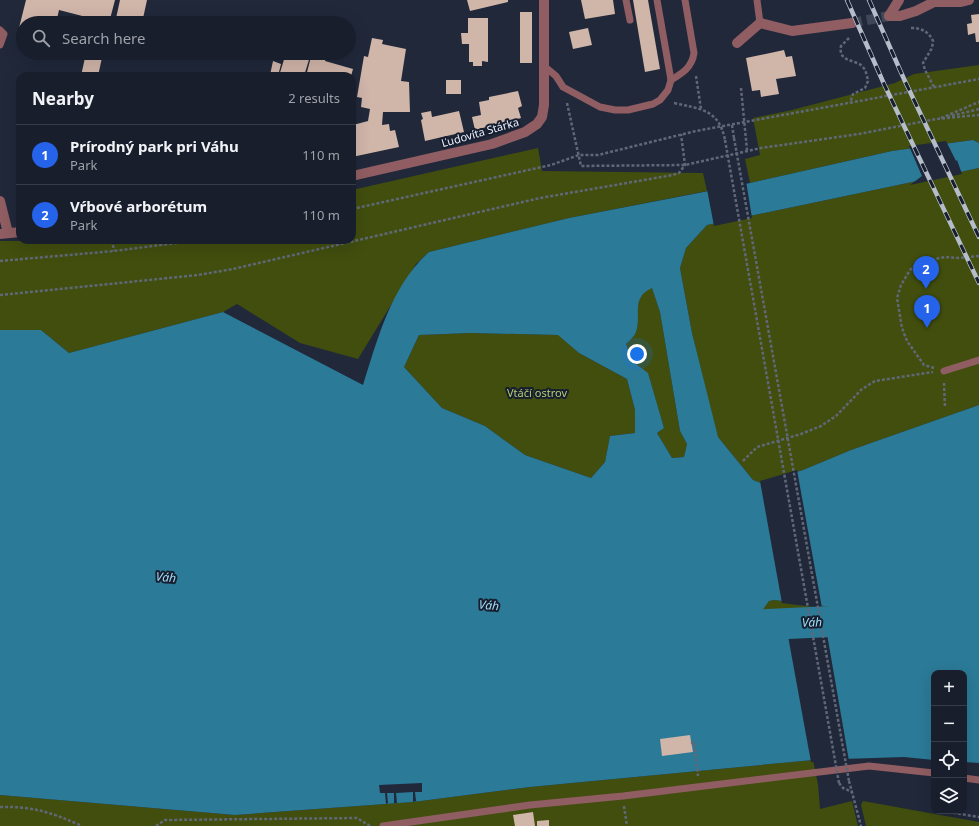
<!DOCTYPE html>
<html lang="en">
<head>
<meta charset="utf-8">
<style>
	body { margin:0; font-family:"Noto Sans",sans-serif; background:#212734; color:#f1f3f6 }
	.controls { position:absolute; right:12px; bottom:12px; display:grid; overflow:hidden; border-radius:8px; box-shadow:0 4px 16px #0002 }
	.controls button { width:36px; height:36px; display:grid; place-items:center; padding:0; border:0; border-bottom:1px solid #363c48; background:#181e2c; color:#f1f3f6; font:20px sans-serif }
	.you { position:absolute; left:637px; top:354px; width:14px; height:14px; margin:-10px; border:3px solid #fff; border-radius:50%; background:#1a73e8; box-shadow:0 0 0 6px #1a73e833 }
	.badge { display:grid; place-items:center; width:26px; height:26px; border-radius:50%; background:#2563eb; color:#fff; font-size:13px; font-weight:700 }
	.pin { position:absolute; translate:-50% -33px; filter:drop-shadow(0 1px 2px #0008) }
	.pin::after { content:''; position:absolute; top:21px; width:14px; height:12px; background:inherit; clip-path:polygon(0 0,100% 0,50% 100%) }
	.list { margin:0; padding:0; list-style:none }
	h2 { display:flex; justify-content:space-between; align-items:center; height:52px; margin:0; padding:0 16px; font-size:17px }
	h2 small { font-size:13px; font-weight:400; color:#9fa2a9 }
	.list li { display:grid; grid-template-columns:26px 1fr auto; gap:12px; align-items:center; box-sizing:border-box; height:60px; padding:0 16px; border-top:1px solid #363c48 }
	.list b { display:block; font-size:15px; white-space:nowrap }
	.list p { margin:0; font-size:13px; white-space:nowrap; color:#9fa2a9 }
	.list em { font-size:13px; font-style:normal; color:#9fa2a9 }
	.icon { flex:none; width:22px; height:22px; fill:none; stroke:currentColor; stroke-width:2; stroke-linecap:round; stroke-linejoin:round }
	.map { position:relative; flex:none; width:979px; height:826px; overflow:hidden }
	.search { position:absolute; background:#181e2c; box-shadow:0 4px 16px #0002; left:16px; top:16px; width:340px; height:44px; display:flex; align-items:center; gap:10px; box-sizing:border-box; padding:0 14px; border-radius:22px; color:#9fa2a9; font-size:15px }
	.panel { position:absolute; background:#181e2c; box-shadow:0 4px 16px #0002; left:16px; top:72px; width:340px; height:172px; border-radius:12px }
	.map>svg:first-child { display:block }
</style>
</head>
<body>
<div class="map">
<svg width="979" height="826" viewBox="0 0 979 826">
	<rect width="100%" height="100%" fill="#20283a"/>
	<g fill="#414e0e">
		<path d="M979,65V143L973,140L892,151L750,183L745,159L760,155L753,118L792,110L895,83L914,74Z"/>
		<path d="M538,148L542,171L703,173L707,191L569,218L429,252L416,264L358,359L300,343L237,304L223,312L69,353L41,330H0V241L352,240V190Z"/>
		<path d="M979,168V405L851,450L803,470L761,483L753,480L718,437L714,425L692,333L680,268L686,248L707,225Z"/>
		<path d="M652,287L660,312L680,431L687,444L684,457L672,458L657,433L664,428L648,374L631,361L626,344C629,341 635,336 636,332C642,314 630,298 652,287Z"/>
		<path d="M471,333L559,335L579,353L627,379L635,410V433L610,436L605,462L591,478L525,455L485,426L442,408L404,367L419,335Z"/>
		<path d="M774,600L832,607L843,613V630L835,635L788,639L781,634H767L756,618L769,601Z"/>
		<path d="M813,760L818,784L820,809L852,801L858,826H0V795L235,815L413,802L530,787Z"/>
		<path d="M863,801L979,822V826H866L861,805Z"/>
	</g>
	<path fill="#2b7a97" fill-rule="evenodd" d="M973,140L979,143V168L707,225L686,248L680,268L692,333L718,437L753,480L761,483L803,470L851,450L979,405V763L964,762V673H934V760L904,757L813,760L530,787L413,802L235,815L0,795V330H41L69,353L223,312L363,385C378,338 391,286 429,252L569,218L750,183L892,151ZM652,288L660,312L680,431L687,444L684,457L672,458L657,433L664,428L648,373L632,361L626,344C629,341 635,336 636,332C642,315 630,298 652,288ZM471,333L558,335L579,353L627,379L635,410V433L610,436L605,462L591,478L525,455L485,426L442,408L404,367L419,335ZM774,600L832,607L843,613V630L835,635L788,639L781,634H767L756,619L769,601Z"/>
	<g fill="#20283a">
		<path d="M946,141L956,161L957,160L962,174L910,185L922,176L909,146Z"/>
		<path d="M746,181L752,218L714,226L707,189Z"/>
		<path d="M797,470L822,608L782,603L760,481Z"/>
		<path d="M827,634L849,761L811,762L788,636Z"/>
		<path d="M422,783V792H415L416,801L413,802V792L396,793L397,803H394V793H387L388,803L386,804L385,793H380L379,785Z"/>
	</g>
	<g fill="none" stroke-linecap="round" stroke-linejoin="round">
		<path stroke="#2b7a97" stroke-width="31" d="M718,624L736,626L884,619"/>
	</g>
	<g fill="#d0b5a9">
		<path d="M26,0H115L109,23H93L94,19L59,10L56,23H23V28H19Z"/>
		<path d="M120,0H147L142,23H115Z"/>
		<path d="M467,0H508V2L470,11Z"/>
		<path d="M581,0H613L615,14L585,19Z"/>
		<path d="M633,0H648L660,69L645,72Z"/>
		<rect x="520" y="12" width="12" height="51"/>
		<path d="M979,14V42H976L975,33L968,35L967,24L972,23L971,15Z"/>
		<path d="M468,18H488V62L482,61V66H473V62H469V44H462L461,33H468Z"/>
		<path d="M588,28L592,45L573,49L569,32Z"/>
		<path d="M372,38L383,40L382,44L406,49L401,81L409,82L410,112H383L382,125L389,124L390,131L395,130L399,147L352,157V135L355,134L353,125L368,121L370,109L361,107L362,98L357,97L364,56L368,57Z"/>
		<path d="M784,50L786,57L792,56L796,76L776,79L779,94L761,97L760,90L752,91L746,58Z"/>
		<path d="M86,53H103L98,76H81Z"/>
		<path d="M286,53H311L304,76H279Z"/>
		<path d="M312,53H327L325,61L353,69L351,76H306Z"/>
		<path d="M273,61L281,64L278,76H258L259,72L270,75Z"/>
		<rect x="446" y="80" width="15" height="14"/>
		<path d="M518,91L522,106L518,108L521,118L475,130L472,117L481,115L479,102L489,100V97Z"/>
		<path d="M431,111L432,117L459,111L464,132L425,141L421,120L423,119L421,113Z"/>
		<path d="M690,735L693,752L662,756L660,739Z"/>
		<path d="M533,812L535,826H515L513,815Z"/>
		<path d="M549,820V826H537V821Z"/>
	</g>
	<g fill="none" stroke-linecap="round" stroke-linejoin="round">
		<path stroke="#3f4657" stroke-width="10" stroke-dasharray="10 5" stroke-linecap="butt" d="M852,23L889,16"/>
		<g stroke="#606878" stroke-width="2.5" stroke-dasharray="3 2" stroke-linecap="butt">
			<path d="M911,28C922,28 929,32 933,41L932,48L923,63L925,70L934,87"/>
			<path d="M849,38L841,46C838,62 854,59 862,66C866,70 867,76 868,81L865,88L853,94L850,103"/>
			<path d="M696,76L701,109"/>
			<path d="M741,88L747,150"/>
			<path d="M567,103L581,166L685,165L761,148L859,134L936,119L979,115"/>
			<path d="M674,103C700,109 719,109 725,140"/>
			<path d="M947,117L979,109"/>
			<path d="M941,118L979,102"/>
			<path d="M732,125L734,138"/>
			<path d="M352,209L551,165L579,155H598L696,131L979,79"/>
			<path d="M112,240L114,251"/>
			<path d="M0,261L114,251L200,240"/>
			<path d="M0,295L198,275L233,269L540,198L673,175L679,173L685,165L681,134"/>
			<path d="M934,368L924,365L907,341L902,328L897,298L901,285L910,270L919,262L945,257L959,258L979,256"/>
			<path d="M944,383L945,408"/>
			<path d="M743,461L757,447L801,434L821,426L836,416L862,389L875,381L933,372"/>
			<path d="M691,743L694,742L698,776"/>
			<path d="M849,781L861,826"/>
			<path d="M839,783L843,788L852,792"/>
			<path d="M624,806L627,826"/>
			<path d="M0,807C33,806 53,813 82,826"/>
			<path d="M948,812L979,817"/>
			<path d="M156,826L165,820L357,818L370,826"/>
		</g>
		<g stroke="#8f5d62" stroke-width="7">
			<path d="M626,0L630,20"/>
			<path d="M757,0L760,23"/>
			<path d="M0,30L4,34L0,45"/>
			<path d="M545,67L556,76L563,87L600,107L615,110H628L653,104L660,100L668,90L671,80L657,0"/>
			<path d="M671,80C683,73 692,67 694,53L685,0"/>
			<path d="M944,371L979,360"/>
			<path d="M964,778L979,780"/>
			<path d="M383,826L530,805L623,796L869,766L934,773"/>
		</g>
		<g stroke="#8f5d62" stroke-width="10">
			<path d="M889,16H900L916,11L934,2H961L969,0"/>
			<path d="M889,16L899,0"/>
			<path d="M737,43L760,23L792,31L852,23"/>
			<path d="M352,176L492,144L525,132L537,124L542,117L544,105V0"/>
			<path d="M0,201L8,233"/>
			<path d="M0,234L20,232"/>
		</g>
		<g stroke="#b6bdca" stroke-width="4.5">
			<g id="rail">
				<path d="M847,0L884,84L979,283"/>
				<path d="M869,0L904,79L979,237"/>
			</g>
		</g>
		<use href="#rail" stroke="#161e2f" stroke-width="3" stroke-dasharray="9" stroke-linecap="butt"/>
		<g stroke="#606878" stroke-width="2.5" stroke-dasharray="3 2" stroke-linecap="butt">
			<path d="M734,138L849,781"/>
			<path d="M725,140L839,783"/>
		</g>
	</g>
	<g text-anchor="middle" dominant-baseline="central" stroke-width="4" stroke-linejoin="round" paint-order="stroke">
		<g font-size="11" fill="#ecf2fe" stroke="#161e2f">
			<text transform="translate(480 132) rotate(-16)">Ľudovíta Stárka</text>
		</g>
		<g font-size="11" fill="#b4cb73" stroke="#161e2f">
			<text x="537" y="392">Vtáčí ostrov</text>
		</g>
		<g font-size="12" font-style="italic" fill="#a2def8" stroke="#161e2f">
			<text transform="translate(166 577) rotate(5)">Váh</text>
			<text transform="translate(489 605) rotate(5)">Váh</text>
			<text transform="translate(812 622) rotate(-2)">Váh</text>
		</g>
	</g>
</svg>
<div class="controls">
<button>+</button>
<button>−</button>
<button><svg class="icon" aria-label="locate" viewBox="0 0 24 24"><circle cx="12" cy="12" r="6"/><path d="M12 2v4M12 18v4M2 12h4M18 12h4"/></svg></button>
<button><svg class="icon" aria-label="layers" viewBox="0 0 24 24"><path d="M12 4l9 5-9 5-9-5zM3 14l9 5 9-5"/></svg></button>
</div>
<div class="you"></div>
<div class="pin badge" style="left:927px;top:328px">1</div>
<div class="pin badge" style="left:926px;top:289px">2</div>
<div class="search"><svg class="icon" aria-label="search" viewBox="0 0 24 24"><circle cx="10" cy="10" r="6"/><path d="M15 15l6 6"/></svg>Search here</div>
<section class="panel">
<h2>Nearby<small>2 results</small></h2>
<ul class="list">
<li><span class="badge">1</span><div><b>Prírodný park pri Váhu</b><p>Park</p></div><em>110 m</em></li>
<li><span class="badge">2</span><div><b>Vŕbové arborétum</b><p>Park</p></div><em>110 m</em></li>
</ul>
</section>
</div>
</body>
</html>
